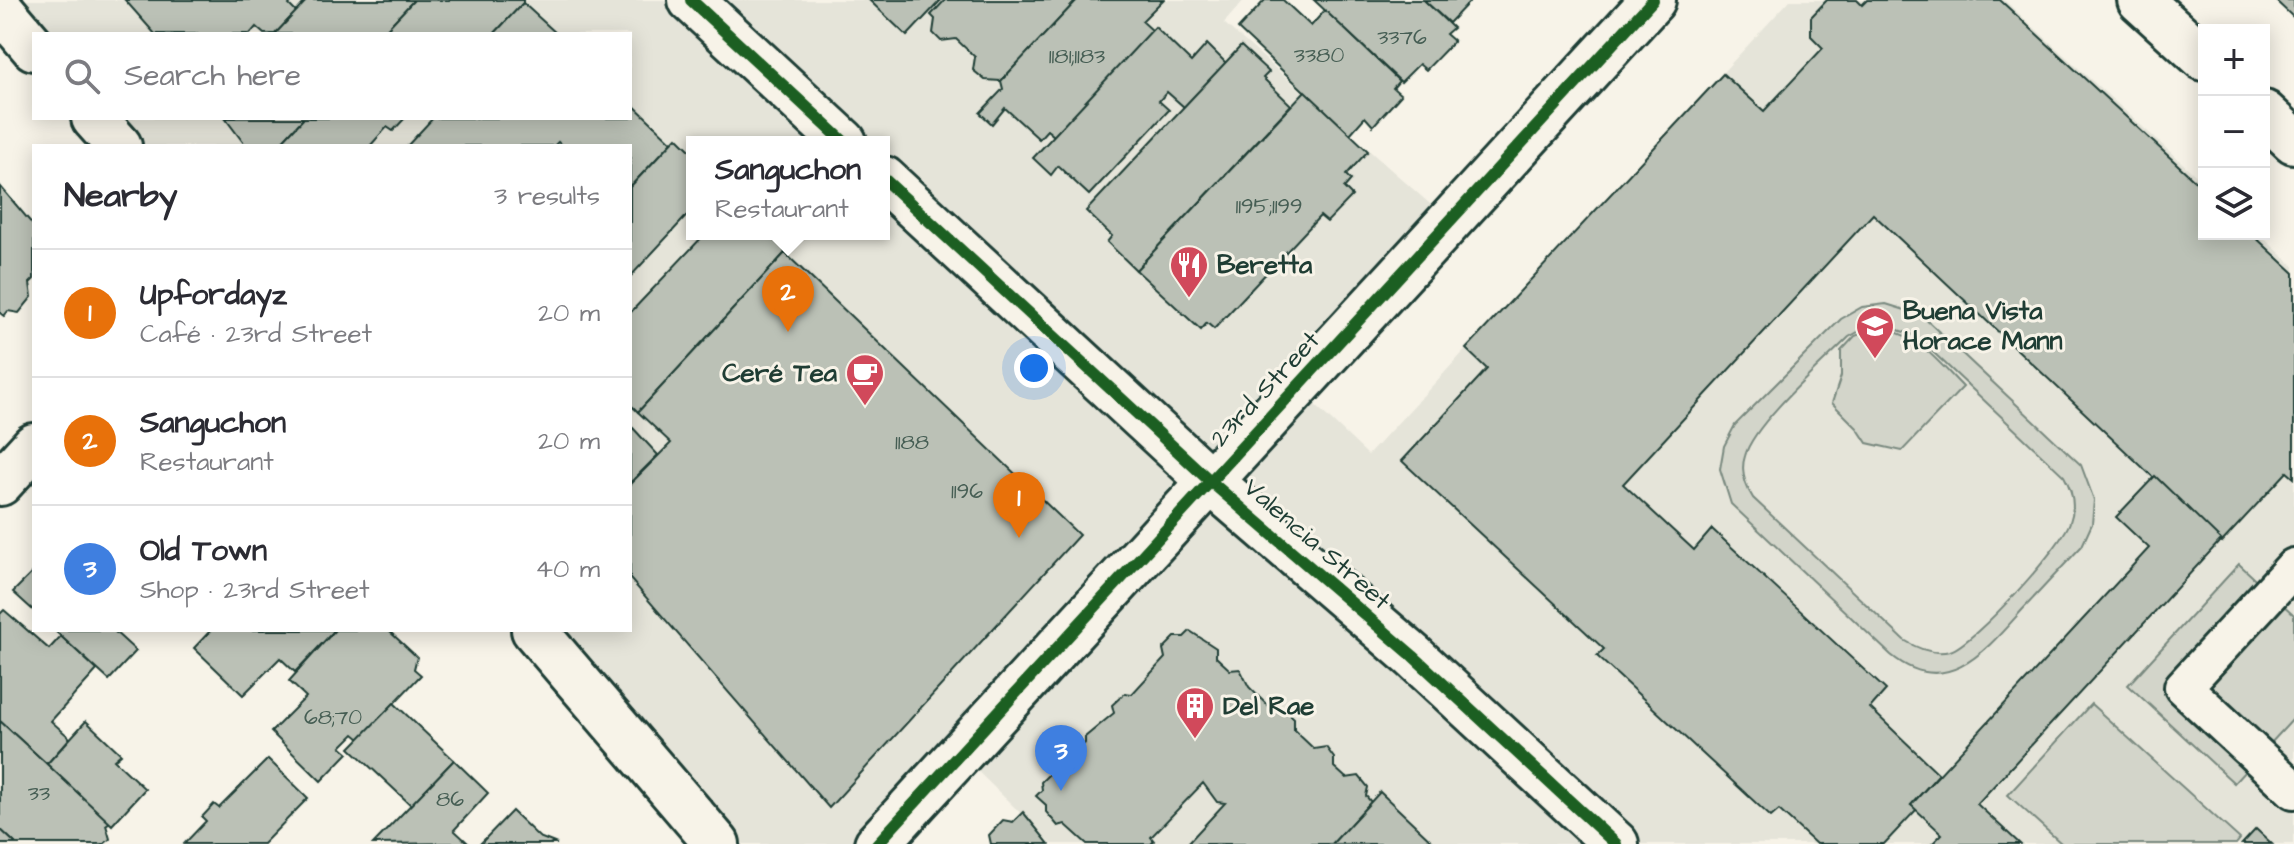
<!DOCTYPE html>
<html lang="en">
<head>
<meta charset="utf-8">
<style>
	body { margin:0; font-family:"Architects Daughter",sans-serif; background:#f2f2f3; color:#2b2b33 }
	.controls { position:absolute; right:24px; top:24px; display:grid; overflow:hidden; border-radius:0px; box-shadow:0 4px 20px #0003 }
	.controls button { width:72px; height:72px; display:grid; place-items:center; padding:0; border:0; border-bottom:2px solid #e1e1e2; background:#fff; color:#2b2b33; font:40px sans-serif }
	.you { position:absolute; left:1034px; top:368px; width:28px; height:28px; margin:-20px; border:6px solid #fff; border-radius:50%; background:#1a73e8; box-shadow:0 0 0 12px #1a73e833 }
	.badge { display:grid; place-items:center; width:52px; height:52px; border-radius:50%; background:#d1495b; color:#fff; font-size:26px; font-weight:700 }
	.pin { position:absolute; translate:-50% -66px; filter:drop-shadow(0 2px 4px #0008) }
	.pin::after { content:''; position:absolute; top:42px; width:28px; height:24px; background:inherit; clip-path:polygon(0 0,100% 0,50% 100%) }
	.popup { position:absolute; left:686px; top:136px; width:204px; height:104px; box-sizing:border-box; display:grid; place-content:center; border-radius:0px; background:#fff; filter:drop-shadow(0 2px 6px #0005); font-size:26px; white-space:nowrap; color:#7c7c81 }
	.popup b { font-size:30px; color:#2b2b33 }
	.popup::after { content:''; position:absolute; left:50%; top:100%; margin-left:-16px; border:16px solid transparent; border-top-color:#fff }
	.list { margin:0; padding:0; list-style:none }
	h2 { display:flex; justify-content:space-between; align-items:center; height:104px; margin:0; padding:0 32px; font-size:34px }
	h2 small { font-size:26px; font-weight:400; color:#7c7c81 }
	.list li { display:grid; grid-template-columns:52px 1fr auto; gap:24px; align-items:center; box-sizing:border-box; height:128px; padding:0 32px; border-top:2px solid #e1e1e2 }
	.list b { display:block; font-size:30px; white-space:nowrap }
	.list p { margin:0; font-size:26px; white-space:nowrap; color:#7c7c81 }
	.list em { font-size:26px; font-style:normal; color:#7c7c81 }
	.icon { flex:none; width:44px; height:44px; fill:none; stroke:currentColor; stroke-width:2; stroke-linecap:round; stroke-linejoin:round }
	.map { position:relative; flex:none; width:2294px; height:844px; overflow:hidden }
	.search { position:absolute; background:#fff; box-shadow:0 4px 20px #0003; left:32px; top:32px; width:600px; height:88px; display:flex; align-items:center; gap:20px; box-sizing:border-box; padding:0 28px; border-radius:0px; color:#7c7c81; font-size:30px }
	.panel { position:absolute; background:#fff; box-shadow:0 4px 20px #0003; left:32px; top:144px; width:600px; height:488px; border-radius:0px }
	.map>svg:first-child { display:block }
</style>
</head>
<body>
<div class="map">
<svg width="2294" height="844" viewBox="0 0 2294 844">
	<rect width="100%" height="100%" fill="#f7f3e8"/>
	<filter id="ink" filterUnits="userSpaceOnUse"><feTurbulence type="fractalNoise" baseFrequency=".0125" numOctaves="2"/><feDisplacementMap in="SourceGraphic" scale="16" xChannelSelector="R" yChannelSelector="G"/><feConvolveMatrix kernelMatrix="1 2 1 2 8 2 1 2 1" color-interpolation-filters="sRGB"/></filter>
	<g filter="url(#ink)">
		<path fill="#e5e4d9" fill-rule="evenodd" d="M0,0H1244L1224,23L1446,218L1293,384L1368,455L1790,0H2004L2204,183V234H2259L2294,266V844H1052L961,755L877,844H717L534,630H630V146H119L94,118H630V34H34ZM692,142H884V234H692Z"/>
		<g fill="#d3d5ca" stroke="#79897f" stroke-width="2" fill-rule="evenodd">
			<path d="M1886,304L1921,315L2081,465L2094,500L2092,524L2082,546C2062,567 2043,588 2023,609C1987,649 1947,701 1891,655L1731,504L1720,469L1724,446L1735,425L1841,319L1862,307ZM1883,325L1916,336L2064,476C2072,490 2076,506 2070,522C2062,546 1974,644 1950,651C1934,655 1918,649 1904,640L1753,498C1745,485 1740,471 1745,456C1754,423 1822,364 1849,337L1865,328Z"/>
			<path d="M1873,329C1913,327 1937,361 1963,387L1902,451L1867,443L1857,428L1832,403L1841,376V351L1855,336Z"/>
			<path d="M2239,564L2294,615V718L2234,783L2128,685Z"/>
			<path d="M2091,704L2240,839L2236,844H2062L2008,795Z"/>
		</g>
		<g fill="#bbc1b6" stroke="#1f3d34" stroke-width="2">
			<path d="M125,0H293L289,5L296,12L275,34H264L256,27L250,34H155Z"/>
			<path d="M307,0H414L382,34H275Z"/>
			<path d="M414,0H523V3L494,34H382Z"/>
			<path d="M869,0H941L907,36Z"/>
			<path d="M945,0H1077L1001,81L985,80L973,70L975,57L956,39L941,41L933,33L935,19L931,15Z"/>
			<path d="M1077,0H1163L1142,21L1153,31L1054,136L1047,130L1039,139L1005,108L992,124L980,113L1003,89L1001,81Z"/>
			<path d="M1265,0H1283L1311,26L1325,10L1399,81L1393,88L1401,95L1373,126L1365,117L1350,134L1238,29Z"/>
			<path d="M1314,0H1424L1453,28L1446,34L1454,41L1426,70L1419,64L1401,82Z"/>
			<path d="M1424,0H1471L1449,23Z"/>
			<path d="M1827,0H1857L1862,5L1867,0H2000L2204,189V234H2252L2294,273V478L2287,472L2222,542L1873,214L1623,484L1694,550L1712,529L1886,690L1870,708L1939,774L1911,805L1917,809L1884,844H1816L1779,810L1771,817L1597,656L1604,649L1402,461L1487,369L1466,349L1723,74L1764,111L1823,48L1811,36V17Z"/>
			<path d="M2275,0H2294V18Z"/>
			<path d="M523,3L557,34H494Z"/>
			<path d="M1155,27L1191,62L1207,44L1226,63L1184,107L1167,92L1159,101L1169,110L1089,195L1058,166L1051,175L1033,158Z"/>
			<path d="M1241,46L1269,72L1263,78L1291,105L1136,270L1107,242L1112,236L1086,211Z"/>
			<path d="M1305,91L1368,151L1346,175L1351,180L1344,188L1352,196L1327,222L1320,216L1214,329L1207,323L1201,330L1136,270Z"/>
			<path d="M630,102L672,142L630,187V146H562L558,142L554,146H407L433,118H630Z"/>
			<path d="M225,118H304L278,146H246Z"/>
			<path d="M304,118H405L393,131L387,127L370,146H278Z"/>
			<path d="M677,137L692,152V210L630,277V187Z"/>
			<path d="M0,186L34,226V279L30,283L32,297L19,313L8,311L4,316L0,313Z"/>
			<path d="M705,234H780L785,253L638,412L633,407L630,410V313Z"/>
			<path d="M785,253L1079,535L829,808L630,579V484L671,443L638,412Z"/>
			<path d="M633,428L658,455L630,483V431Z"/>
			<path d="M2155,476L2221,540L1977,804L2020,844H1932L1942,834L1911,805L2149,548L2116,517Z"/>
			<path d="M34,571V611L13,592Z"/>
			<path d="M4,610L49,649L61,636L97,670L51,721L70,738L47,764L0,721V614Z"/>
			<path d="M54,630H113L136,651L109,680Z"/>
			<path d="M211,630H335L295,672L280,658L243,695L194,648Z"/>
			<path d="M335,630H388L417,657L414,669L421,675L360,739L354,734L341,747L348,753L321,781L271,732L306,697L289,681Z"/>
			<path d="M1190,631L1216,648V657L1230,670L1240,669L1249,687L1271,709L1283,708L1294,718V730L1314,749L1326,747L1334,758V767L1346,778L1359,776L1368,787L1366,796L1371,802L1332,844H1187L1225,803L1217,802L1203,783L1151,837L1154,841L1151,844H1087L1065,824L1058,826L1046,812V805L1036,796L1042,790L1041,782L1053,770L1060,771L1085,743V737L1114,713L1112,705L1125,693L1132,694L1165,658L1163,649L1175,637H1184Z"/>
			<path d="M394,703L454,760L411,805L350,748Z"/>
			<path d="M0,721L110,822L106,825L110,839L104,844H16L0,829Z"/>
			<path d="M86,721L121,754L114,760L145,789L112,825L47,764Z"/>
			<path d="M268,759L308,798L263,844H184L206,821L202,817L214,804L219,808Z"/>
			<path d="M454,760L488,793L454,830L468,843L373,844Z"/>
			<path d="M1380,792L1435,844H1332Z"/>
			<path d="M512,811L539,837L557,844H480Z"/>
			<path d="M1023,812L1049,844H991L989,835L1003,820L1013,822Z"/>
			<path d="M0,829L16,844H0Z"/>
			<path d="M2256,829L2272,844H2242Z"/>
		</g>
		<g fill="none" stroke-linecap="round" stroke-linejoin="round">
			<g stroke="#1f3d34" stroke-width="42">
				<path id="service" d="M2294,567L2183,687L2294,790"/>
			</g>
			<g stroke="#1f3d34" stroke-width="50">
				<g id="minor">
					<path d="M2140,0L2204,58"/>
					<path d="M0,8L34,48"/>
					<path d="M2264,113L2294,141"/>
					<path d="M94,118L119,146"/>
					<path d="M0,483L34,446"/>
					<path d="M534,630L717,844"/>
					<path d="M877,844L1653,0"/>
				</g>
			</g>
			<g stroke="#1f3d34" stroke-width="50">
				<g id="tertiary">
					<path d="M691,0L844,142"/>
					<path d="M884,179L1210,481L1413,656L1616,844"/>
				</g>
			</g>
			<use href="#service" stroke="#f7f3e8" stroke-width="36"/>
			<use href="#minor" stroke="#f7f3e8" stroke-width="44"/>
			<use href="#tertiary" stroke="#f7f3e8" stroke-width="44"/>
			<g stroke="#f7f3e8" stroke-width="17">
				<g id="cycleway">
					<path d="M691,0L844,142"/>
					<path d="M884,179L1210,481L1413,656L1616,844"/>
					<path d="M877,844L1653,0"/>
				</g>
			</g>
			<use href="#cycleway" stroke="#1b5e20" stroke-width="12"/>
		</g>
	</g>
	<defs>
		<g id="restaurant-pin" transform="scale(2)"><path d="M0 17L-7.5 6A9.5 9.5 0 1 1 7.5 6Z" fill="#d1495b" stroke="#f7f3e8"/><path d="M-5-6h1v4h1v-4h1v4h1v-4h1v5L-1.5 .5V6h-2V.5L-5-1ZM5-6V6H3V1.5H1.5Q1.5-4 5-6Z" fill="#fff"/></g>
		<g id="school-pin" transform="scale(2)"><path d="M0 17L-7.5 6A9.5 9.5 0 1 1 7.5 6Z" fill="#d1495b" stroke="#f7f3e8"/><path d="M0-5L7-2L0 1L-7-2ZM-4 1L0 2.5L4 1V4Q0 6-4 4Z" fill="#fff"/></g>
		<g id="cafe-pin" transform="scale(2)"><path d="M0 17L-7.5 6A9.5 9.5 0 1 1 7.5 6Z" fill="#d1495b" stroke="#f7f3e8"/><path d="M-5.5-4.5H6V0H3Q3 3.5 0 3.5H-2.5Q-5.5 3.5-5.5 0ZM3-3.2v2h1.7v-2ZM-6 4.5H4V6H-6Z" fill="#fff"/></g>
		<g id="building-pin" transform="scale(2)"><path d="M0 17L-7.5 6A9.5 9.5 0 1 1 7.5 6Z" fill="#d1495b" stroke="#f7f3e8"/><path d="M-4-6H4V6H1V3H-1V6H-4ZM-2.5-4.3h1.7v1.8h-1.7ZM.8-4.3h1.7v1.8H.8ZM-2.5-1h1.7V.8h-1.7ZM.8-1h1.7V.8H.8Z" fill="#fff"/></g>
	</defs>
	<g fill-rule="evenodd">
		<use href="#restaurant-pin" x="1189" y="265"/>
		<use href="#school-pin" x="1875" y="326"/>
		<use href="#cafe-pin" x="865" y="373"/>
		<use href="#building-pin" x="1195" y="706"/>
	</g>
	<g text-anchor="middle" dominant-baseline="central" stroke-width="6" stroke-linejoin="round" paint-order="stroke">
		<g font-size="22" fill="#465e54">
			<text x="1402" y="37">3376</text>
			<text x="1319" y="55">3380</text>
			<text x="1077" y="56">1181;1183</text>
			<text x="1269" y="206">1195;1199</text>
			<text x="912" y="442">1188</text>
			<text x="967" y="491">1196</text>
			<text x="333" y="717">68;70</text>
			<text x="39" y="793">33</text>
			<text x="450" y="799">86</text>
		</g>
		<g font-size="26" font-weight="bold" fill="#1f3d34" stroke="#f7f3e8" text-anchor="start">
			<text x="1217" y="265">Beretta</text>
			<text x="1903" y="311">Buena Vista<tspan x="1903" dy="30">Horace Mann</tspan></text>
			<text x="837" y="373" text-anchor="end">Ceré Tea</text>
			<text x="1223" y="706">Del Rae</text>
		</g>
		<g font-size="26" fill="#1f3d34" stroke="#f7f3e8">
			<text transform="translate(1265 389) rotate(-47)">23rd Street</text>
			<text transform="translate(1317 544) rotate(41)">Valencia Street</text>
		</g>
	</g>
</svg>
<div class="controls">
<button>+</button>
<button>−</button>
<button><svg class="icon" aria-label="layers" viewBox="0 0 24 24"><path d="M12 4l9 5-9 5-9-5zM3 14l9 5 9-5"/></svg></button>
</div>
<div class="you"></div>
<div class="pin badge" style="left:1019px;top:538px;background:#e8710a">1</div>
<div class="pin badge" style="left:788px;top:332px;background:#e8710a">2</div>
<div class="popup"><b>Sanguchon</b>Restaurant</div>
<div class="pin badge" style="left:1061px;top:791px;background:#3f7fe0">3</div>
<div class="search"><svg class="icon" aria-label="search" viewBox="0 0 24 24"><circle cx="10" cy="10" r="6"/><path d="M15 15l6 6"/></svg>Search here</div>
<section class="panel">
<h2>Nearby<small>3 results</small></h2>
<ul class="list">
<li><span class="badge" style="background:#e8710a">1</span><div><b>Upfordayz</b><p>Café · 23rd Street</p></div><em>20 m</em></li>
<li><span class="badge" style="background:#e8710a">2</span><div><b>Sanguchon</b><p>Restaurant</p></div><em>20 m</em></li>
<li><span class="badge" style="background:#3f7fe0">3</span><div><b>Old Town</b><p>Shop · 23rd Street</p></div><em>40 m</em></li>
</ul>
</section>
</div>
</body>
</html>
